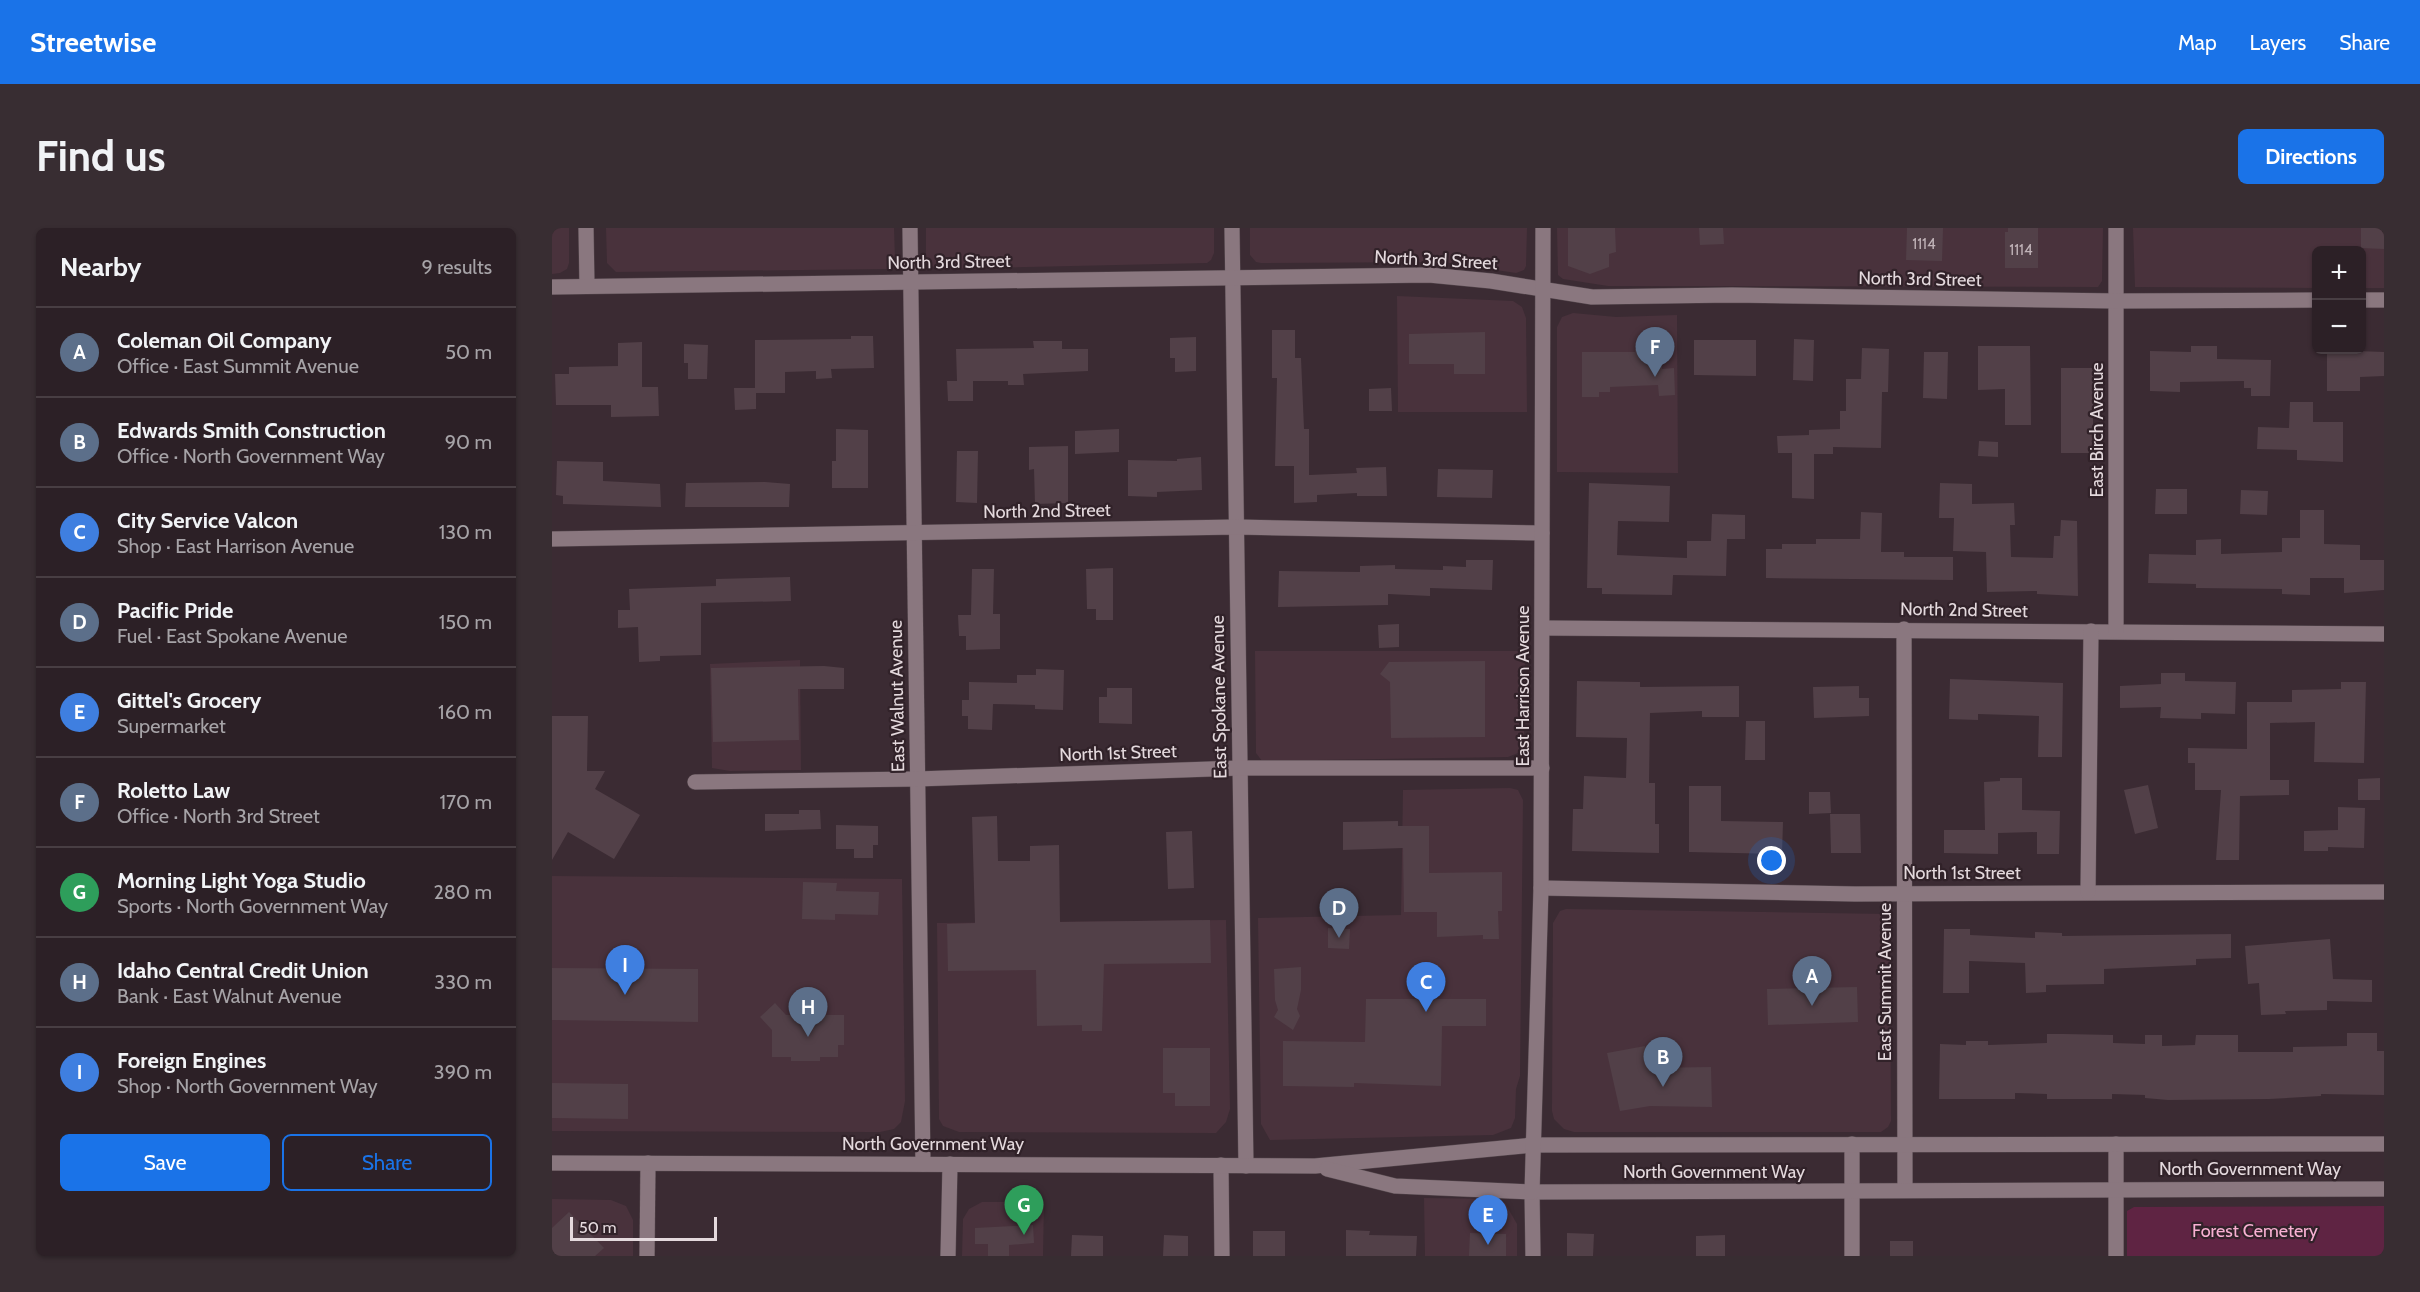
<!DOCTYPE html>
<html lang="en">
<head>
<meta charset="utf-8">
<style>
	body { margin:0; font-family:Cabin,sans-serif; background:#382d32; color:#f1f3f6 }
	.controls { position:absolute; right:18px; top:18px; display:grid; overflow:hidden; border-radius:9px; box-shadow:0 2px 4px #0004 }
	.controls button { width:54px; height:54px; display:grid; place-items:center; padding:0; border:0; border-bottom:2px solid #483e43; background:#2c2026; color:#f1f3f6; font:30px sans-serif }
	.scale { position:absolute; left:18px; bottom:15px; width:147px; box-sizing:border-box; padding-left:6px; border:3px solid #e4d9dd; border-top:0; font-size:16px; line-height:21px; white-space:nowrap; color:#e4d9dd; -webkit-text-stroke:4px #312229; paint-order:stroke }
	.you { position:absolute; left:1220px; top:633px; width:21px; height:21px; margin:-15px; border:4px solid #fff; border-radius:50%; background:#1a73e8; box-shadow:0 0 0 9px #1a73e833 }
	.badge { display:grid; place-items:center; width:39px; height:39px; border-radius:50%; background:#1a73e8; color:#fff; font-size:20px; font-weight:700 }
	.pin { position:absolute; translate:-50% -50px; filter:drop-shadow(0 2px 3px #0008) }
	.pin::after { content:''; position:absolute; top:32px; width:21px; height:18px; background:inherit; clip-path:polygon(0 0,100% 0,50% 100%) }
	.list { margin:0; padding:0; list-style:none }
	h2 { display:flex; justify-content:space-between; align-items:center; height:78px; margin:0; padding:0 24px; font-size:26px }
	h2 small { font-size:20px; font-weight:400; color:#a6a3a7 }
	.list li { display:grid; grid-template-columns:39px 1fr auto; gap:18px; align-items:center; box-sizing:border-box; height:90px; padding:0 24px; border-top:2px solid #483e43 }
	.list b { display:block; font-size:22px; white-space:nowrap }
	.list p { margin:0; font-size:20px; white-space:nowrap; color:#a6a3a7 }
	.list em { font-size:20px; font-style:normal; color:#a6a3a7 }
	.actions { display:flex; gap:12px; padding:18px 24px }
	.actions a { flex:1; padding:14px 0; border:2px solid #1a73e8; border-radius:9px; text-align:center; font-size:21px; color:#1a73e8 }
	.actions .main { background:#1a73e8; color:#fff }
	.map { position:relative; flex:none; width:1832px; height:1028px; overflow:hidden; border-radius:9px }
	header { display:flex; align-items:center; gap:36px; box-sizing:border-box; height:84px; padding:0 30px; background:#1a73e8; color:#fff }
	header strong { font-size:28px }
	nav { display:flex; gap:33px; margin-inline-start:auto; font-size:21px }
	.intro { display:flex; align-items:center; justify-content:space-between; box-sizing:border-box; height:144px; padding:0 36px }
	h1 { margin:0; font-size:42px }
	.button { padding:15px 27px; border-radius:9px; background:#1a73e8; color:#fff; font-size:21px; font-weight:700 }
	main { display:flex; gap:36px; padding:0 36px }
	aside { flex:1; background:#2c2026; border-radius:9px; box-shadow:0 2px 4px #0004 }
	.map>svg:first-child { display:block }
</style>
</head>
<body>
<header>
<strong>Streetwise</strong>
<nav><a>Map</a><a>Layers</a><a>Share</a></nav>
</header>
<div class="intro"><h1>Find us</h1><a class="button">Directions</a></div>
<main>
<aside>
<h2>Nearby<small>9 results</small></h2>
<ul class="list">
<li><span class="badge" style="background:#5c6f8a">A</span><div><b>Coleman Oil Company</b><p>Office · East Summit Avenue</p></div><em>50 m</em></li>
<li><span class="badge" style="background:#5c6f8a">B</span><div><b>Edwards Smith Construction</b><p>Office · North Government Way</p></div><em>90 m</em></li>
<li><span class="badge" style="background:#3f7fe0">C</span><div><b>City Service Valcon</b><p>Shop · East Harrison Avenue</p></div><em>130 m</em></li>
<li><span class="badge" style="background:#5c6f8a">D</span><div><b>Pacific Pride</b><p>Fuel · East Spokane Avenue</p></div><em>150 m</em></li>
<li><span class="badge" style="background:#3f7fe0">E</span><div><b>Gittel's Grocery</b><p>Supermarket</p></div><em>160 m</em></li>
<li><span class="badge" style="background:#5c6f8a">F</span><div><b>Roletto Law</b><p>Office · North 3rd Street</p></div><em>170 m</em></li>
<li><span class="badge" style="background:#2e9e5b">G</span><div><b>Morning Light Yoga Studio</b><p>Sports · North Government Way</p></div><em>280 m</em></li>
<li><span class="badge" style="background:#5c6f8a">H</span><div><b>Idaho Central Credit Union</b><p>Bank · East Walnut Avenue</p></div><em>330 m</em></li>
<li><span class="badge" style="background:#3f7fe0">I</span><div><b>Foreign Engines</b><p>Shop · North Government Way</p></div><em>390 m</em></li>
</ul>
<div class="actions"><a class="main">Save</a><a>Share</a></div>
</aside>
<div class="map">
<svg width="1832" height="1028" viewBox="0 0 1832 1028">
	<rect width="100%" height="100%" fill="#3b2b33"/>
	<g fill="#49323c">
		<path d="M0,0H17V35L15,41L8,45L0,46Z"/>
		<path d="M54,0H342L343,31L336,41L64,44L55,35Z"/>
		<path d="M374,0H662V25L659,32L655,35L384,41L377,36L374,29Z"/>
		<path d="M698,0H975L974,38L972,42L964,45L891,34L709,35L704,34L698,27Z"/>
		<path d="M1005,0H1551L1550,53L1546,59L1056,58L1011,51L1006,47Z"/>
		<path d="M1581,0H1832V60H1810V22H1764V60L1583,59Z"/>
		<path d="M845,68L961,73L970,79L974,90L975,184H846Z"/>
		<path d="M1021,85L1064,89L1125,87L1126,245L1005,244V99L1010,89Z"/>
		<path d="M703,423H973L972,516L966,525L956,529L710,533L704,525Z"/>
		<path d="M248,432L249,542L178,543L160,540L158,436Z"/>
		<path d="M958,560L966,562L971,572L968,848L964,861L963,890L959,900L941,907L718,912L709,896L706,690L849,687L851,562Z"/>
		<path d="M0,648L350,651L353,873L349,894L342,901L328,904L0,903Z"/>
		<path d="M1014,681L1334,686L1338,696L1339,893L1336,899L1329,904H1022L1012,901L1002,891L1000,883L1001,695L1008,683Z"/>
		<path d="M674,692L678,881L674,894L664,905L407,904L391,898L387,891L385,695Z"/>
		<path d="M872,970L944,971L953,975L965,996V1028H873Z"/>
		<path d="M0,971L59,972L74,978L81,992V1028H0Z"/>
		<path d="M430,974H492L491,1028H410L411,991L417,981Z"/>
	</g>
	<path fill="#5f2443" d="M1832,978V1028H1575V983L1582,979Z"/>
	<g fill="#524048">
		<path d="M1016,0H1063L1064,24L1057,26V39L1038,46L1016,38Z"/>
		<path d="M1147,0H1171L1172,16L1148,17Z"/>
		<path d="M1355,0H1391L1390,33L1354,32Z"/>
		<path d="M1456,0H1486V40H1453V4H1456Z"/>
		<path d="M1809,0H1832V21L1809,20Z"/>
		<path d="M720,102H743V130H749L752,201H757V247L805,245L804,240L834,239L835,268H805V265L765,267V274L742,275V238H723L725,150H720Z"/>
		<path d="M933,104V146H902V136H857V106Z"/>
		<path d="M299,108H321L322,140L279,141L280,150L264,151V143L233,144V165H204V181L183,182L182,160H203V112L299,111Z"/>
		<path d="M644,109V143L623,144V130H618V110Z"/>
		<path d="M1242,111L1262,112L1261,153L1241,152Z"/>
		<path d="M1142,112H1204V148L1142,147Z"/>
		<path d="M481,113H510V121H536V143L471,146L472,157H456V153H421V173H396L395,153H405L404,121L482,120Z"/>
		<path d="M90,114V159H106L107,188L59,189V177H4L3,146H17V139L66,138V115Z"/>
		<path d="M132,116L156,117L155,151H136V135H132Z"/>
		<path d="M1426,118H1478L1479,197H1453V161L1426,162Z"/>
		<path d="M1639,118H1665V131L1719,132L1718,168H1699V160H1692V153L1628,154V164L1598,163V123L1639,124Z"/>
		<path d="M1109,120L1110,141L1122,140L1123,167L1107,168L1106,157L1058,159V164H1047V169H1030V124H1083V121Z"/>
		<path d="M1310,120L1337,121L1336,164H1330L1329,220L1281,219V226H1262V271L1240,270V225H1226L1225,208L1257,207V202L1288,201V183H1294V151H1309Z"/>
		<path d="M1775,122L1832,124V148L1808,149V163H1775Z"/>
		<path d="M1372,124H1396L1395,171L1371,170Z"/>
		<rect x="1509" y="140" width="32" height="85"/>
		<path d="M839,160L840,183H817V161Z"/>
		<path d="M1738,174H1761V194H1791V234L1745,232V222L1705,221L1706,199L1737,200Z"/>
		<path d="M284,201L316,202V260H280V233H284Z"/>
		<path d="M567,201V224L523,226V203Z"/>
		<path d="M1427,213L1446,214V229L1426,228Z"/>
		<path d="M516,218V275L483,276L482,241L477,242V219Z"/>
		<path d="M405,223H426L425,275L404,274Z"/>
		<path d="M649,229L650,262L605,264V269L576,268V232L625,233V231Z"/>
		<path d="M5,233L51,234V253L108,256L109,279L11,276V268L4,267Z"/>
		<path d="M886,241L941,242L940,270L885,269Z"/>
		<path d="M213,254L238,256L237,279H133L134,255Z"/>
		<path d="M1037,255L1118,258L1117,294L1066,293L1065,327L1135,330V313H1159L1160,286L1193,287V311H1175L1174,348L1121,347L1120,367L1050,366V360H1035Z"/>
		<path d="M1388,255L1420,256V276L1462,275L1463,297H1458L1459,329L1501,330L1502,308H1508L1509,292L1525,293L1526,368L1485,366V363L1435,364L1434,324L1401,323L1402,290H1387Z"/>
		<path d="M1604,261H1635V286H1603Z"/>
		<path d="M1689,262L1716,263L1715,287L1688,286Z"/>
		<path d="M1748,282H1772V316L1808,317V332H1832V362L1792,365V350H1758V367L1730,366V361L1644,360V356L1596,355L1597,326L1644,327V312L1669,311V326L1730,324V310H1748Z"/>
		<path d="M1309,284L1330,285L1329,324H1352V329H1401V352L1214,350V321H1230V316H1264V311H1308Z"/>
		<path d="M914,332H941L940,362L878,360V368L836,366V377L726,379L727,343L808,344V338L843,337V341L891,342V338L914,339Z"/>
		<path d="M561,340V392H544V381H535L534,341Z"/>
		<path d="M420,341H442L441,386H448V421L414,422V408H407L406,387H419Z"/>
		<path d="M238,349L239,373L149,375V427L108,428V433L87,434L86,399L66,400V382H78L77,361L164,358V351Z"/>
		<path d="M847,396V419L827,420L826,397Z"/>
		<path d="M933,433V509L839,510L838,454L828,446L837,434Z"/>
		<path d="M272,438L292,440V461H246L247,512L161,514L159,440Z"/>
		<path d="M484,441L512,442L511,482L483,481V477L441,476L440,502L416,501V488H410V472H417V454L465,455V447H484Z"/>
		<path d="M1609,445H1633V453L1684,454L1683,486L1649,485V491L1608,490L1609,479L1568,480V458L1609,456Z"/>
		<path d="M1398,451L1511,455L1510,529H1486L1487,488L1426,486V492L1397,491Z"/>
		<path d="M1025,453L1088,454V459L1187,458V489H1150V483L1098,485L1097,555H1103V596H1107V625L1020,623L1021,581H1031L1032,548L1074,550L1075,510L1024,509Z"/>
		<path d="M1789,454H1814L1812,535L1762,534L1763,494L1718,495V552H1737V567L1688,568L1687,632H1664L1669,562H1643V535H1636V520L1695,521V474H1740V462L1789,461Z"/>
		<path d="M1307,458V470H1317V488L1262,490L1261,459Z"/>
		<path d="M555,460H580V496L547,495V469H555Z"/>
		<path d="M0,488H36L35,543H53L43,561L88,587L62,631L16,604L0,632Z"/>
		<path d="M1194,493H1213V532H1193Z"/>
		<path d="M1448,550H1470V582L1508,583L1507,626H1485V604L1446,605V626L1392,625V602H1433L1432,554L1448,553Z"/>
		<path d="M1828,550V572H1806V551Z"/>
		<path d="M1596,557L1606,600L1583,606L1572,562Z"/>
		<path d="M1137,558H1169V593L1231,594L1230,626L1137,624Z"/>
		<path d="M1257,564H1278L1279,585L1257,586Z"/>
		<path d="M1786,579L1813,580L1812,620L1776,619V623H1752V603L1786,602Z"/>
		<path d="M247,582H268L269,601L213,603V586H247Z"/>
		<path d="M1278,586H1308L1309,625H1279Z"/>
		<path d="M445,588L446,633H478V618L507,617L508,694L658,692L659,735L552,736L550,803H530V797L485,798L484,742L396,743L395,696L423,695L420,589Z"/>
		<path d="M846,593V598H877V645L950,644V683H946L947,711H931V707L885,709V684H852L851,620L791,622V594Z"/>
		<path d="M284,597L326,598V617H321V630H302V621H284Z"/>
		<path d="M640,603L642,660L616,661L614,604Z"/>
		<path d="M251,654L285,655L284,663L327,664L326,687L283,686V692L250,691Z"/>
		<path d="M776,700L798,701L797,721L776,720Z"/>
		<path d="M1392,701H1418V707L1483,710V704L1510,705V708L1679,706V730L1644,731V737L1552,741V756L1494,757V764L1474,765L1473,735L1417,733V765H1391Z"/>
		<path d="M1778,711L1781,751L1820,752V774L1775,773V782L1733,783L1734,786L1709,787L1707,755L1696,756L1693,718Z"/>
		<path d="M749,739V762L745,781L748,788L741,802L722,789L726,782L723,772L722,741Z"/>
		<path d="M0,740L146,741V794L0,792Z"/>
		<path d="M1305,759L1306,794L1216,797L1215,761Z"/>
		<path d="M814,771H934V798H890L889,858L802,855V859L731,858V813L813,814Z"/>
		<path d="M223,775L234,787H292V817H286V829H268V833H239V829H220V802L208,789Z"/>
		<path d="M1795,805H1825V823H1832V867L1769,866V868L1717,871L1616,872L1593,870V867L1560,866V871H1495V866L1463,865V871H1387L1388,816L1414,817V813H1436V817L1495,815V806H1512L1561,807V815L1593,816V807H1610V818L1643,817L1644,807H1686V824H1741V819L1795,818Z"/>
		<path d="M1093,818L1098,840L1159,839L1160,879L1098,878L1068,883L1055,825Z"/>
		<path d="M611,820H658V878H623V865H611Z"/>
		<path d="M0,855L76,856V891L0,890Z"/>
		<path d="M17,984L52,1020L43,1028H0V1000Z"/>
		<path d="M481,997L482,1015L457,1017V1028H436V1016H423V1000Z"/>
		<path d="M794,1002L818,1003L817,1007L865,1008L864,1028H794Z"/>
		<rect x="701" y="1003" width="32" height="25"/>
		<path d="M918,1005L954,1006V1028H917Z"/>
		<path d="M1015,1005L1042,1006L1041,1028H1015Z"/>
		<path d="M520,1007L551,1008V1028H519Z"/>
		<path d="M612,1007L636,1008V1028H611Z"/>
		<path d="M1173,1007V1028H1144V1008Z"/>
		<rect x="1338" y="1013" width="23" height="15"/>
	</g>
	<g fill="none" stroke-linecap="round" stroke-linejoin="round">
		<g stroke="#54474d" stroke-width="16">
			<g id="minor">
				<path d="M34,0L35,58"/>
				<path d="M358,0L371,936"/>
				<path d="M680,0L694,938"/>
				<path d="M0,311L685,299L990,305"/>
				<path d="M991,400L1832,406"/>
				<path d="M1352,401L1353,962"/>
				<path d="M1564,403V0"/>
				<path d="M143,554L365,551L688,540H990"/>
				<path d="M989,660L1303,666L1832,664"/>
				<path d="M1536,664L1539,403"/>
				<path d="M1300,916V1028"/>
				<path d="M1564,916V1028"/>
				<path d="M669,937L670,1028"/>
				<path d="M95,1028L96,935"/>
				<path d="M396,1028L398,936"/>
			</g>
		</g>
		<g stroke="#54474d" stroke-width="16">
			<path id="tertiary" d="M980,964L981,1028"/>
		</g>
		<g stroke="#54474d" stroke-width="16">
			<g id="secondary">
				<path d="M0,59L877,47L939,53L1040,69L1180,67L1564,73L1764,72"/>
				<path d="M1810,72H1832"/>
				<path d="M0,935L763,938L981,917L1832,916"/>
				<path d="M775,941L843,958L980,964L1832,961"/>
				<path d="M980,964L989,660L991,0"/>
			</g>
		</g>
		<use href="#minor" stroke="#8a777f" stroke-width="15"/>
		<use href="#tertiary" stroke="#8a777f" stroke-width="15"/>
		<use href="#secondary" stroke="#8a777f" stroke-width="15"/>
	</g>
	<g text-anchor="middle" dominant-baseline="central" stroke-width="4.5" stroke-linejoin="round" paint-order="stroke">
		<g font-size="15" fill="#c0b3b8">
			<text x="1372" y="16">1114</text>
			<text x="1469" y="22">1114</text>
		</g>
		<g font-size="18" fill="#e4d9dd" stroke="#312229">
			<text transform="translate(884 32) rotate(3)">North 3rd Street</text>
			<text transform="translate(397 34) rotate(-1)">North 3rd Street</text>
			<text transform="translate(1368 51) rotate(1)">North 3rd Street</text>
			<text transform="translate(1545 202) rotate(-90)">East Birch Avenue</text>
			<text transform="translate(495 283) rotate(-1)">North 2nd Street</text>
			<text transform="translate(1412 382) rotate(1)">North 2nd Street</text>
			<text transform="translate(971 458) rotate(-90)">East Harrison Avenue</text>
			<text transform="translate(345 468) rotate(-91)">East Walnut Avenue</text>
			<text transform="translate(667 469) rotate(-91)">East Spokane Avenue</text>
			<text transform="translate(566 525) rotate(-2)">North 1st Street</text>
			<text x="1410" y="645">North 1st Street</text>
			<text transform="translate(1333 754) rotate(-90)">East Summit Avenue</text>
			<text x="381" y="916">North Government Way</text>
			<text x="1698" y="941">North Government Way</text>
			<text x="1162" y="944">North Government Way</text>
		</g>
		<g font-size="18" fill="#f8b0d2" stroke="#312229">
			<text x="1703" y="1003">Forest Cemetery</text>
		</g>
	</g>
</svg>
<div class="controls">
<button>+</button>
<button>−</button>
</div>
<div class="scale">50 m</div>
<div class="you"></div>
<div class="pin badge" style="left:1260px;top:778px;background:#5c6f8a">A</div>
<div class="pin badge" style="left:1111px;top:859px;background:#5c6f8a">B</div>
<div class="pin badge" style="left:874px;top:784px;background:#3f7fe0">C</div>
<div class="pin badge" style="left:787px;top:710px;background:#5c6f8a">D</div>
<div class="pin badge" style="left:936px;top:1017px;background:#3f7fe0">E</div>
<div class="pin badge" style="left:1103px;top:149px;background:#5c6f8a">F</div>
<div class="pin badge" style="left:472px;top:1007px;background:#2e9e5b">G</div>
<div class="pin badge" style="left:256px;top:809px;background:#5c6f8a">H</div>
<div class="pin badge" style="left:73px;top:767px;background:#3f7fe0">I</div>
</div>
</main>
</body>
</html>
